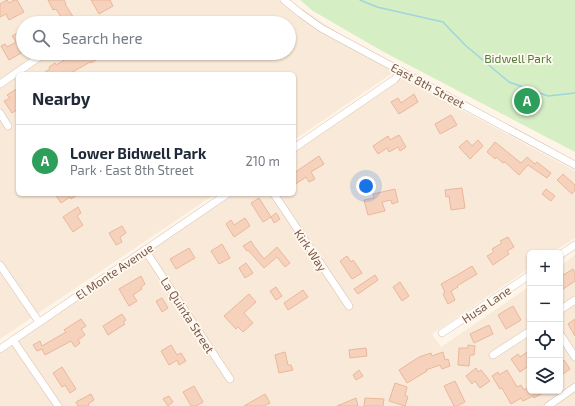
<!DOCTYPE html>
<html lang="en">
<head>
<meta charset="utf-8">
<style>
	body { margin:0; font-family:"Exo 2",sans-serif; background:#f6f6f7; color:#1f2937 }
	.controls { position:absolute; right:12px; bottom:12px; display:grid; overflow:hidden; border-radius:6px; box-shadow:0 1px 3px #0004 }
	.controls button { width:36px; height:36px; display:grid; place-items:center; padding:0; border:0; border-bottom:1px solid #e0e1e3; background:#fff; color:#1f2937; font:20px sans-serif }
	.you { position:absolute; left:366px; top:186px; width:14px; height:14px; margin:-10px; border:3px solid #fff; border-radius:50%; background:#1a73e8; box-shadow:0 0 0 6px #1a73e833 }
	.badge { display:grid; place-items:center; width:26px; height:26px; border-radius:50%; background:#f16544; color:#fff; font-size:13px; font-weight:700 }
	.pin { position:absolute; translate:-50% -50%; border:2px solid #fff; box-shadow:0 1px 4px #0006 }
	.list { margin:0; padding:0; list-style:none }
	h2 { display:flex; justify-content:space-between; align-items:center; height:52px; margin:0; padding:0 16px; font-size:17px }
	h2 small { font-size:13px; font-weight:400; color:#747a83 }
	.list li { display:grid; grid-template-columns:26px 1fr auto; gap:12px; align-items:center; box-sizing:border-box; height:72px; padding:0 16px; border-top:1px solid #e0e1e3 }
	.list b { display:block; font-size:15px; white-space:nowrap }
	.list p { margin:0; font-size:13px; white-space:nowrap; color:#747a83 }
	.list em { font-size:13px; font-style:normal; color:#747a83 }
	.icon { flex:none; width:22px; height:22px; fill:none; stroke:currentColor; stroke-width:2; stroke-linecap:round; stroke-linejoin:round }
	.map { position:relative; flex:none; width:575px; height:406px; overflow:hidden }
	.search { position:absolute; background:#fff; box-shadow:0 1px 3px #0004; left:16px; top:16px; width:280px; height:44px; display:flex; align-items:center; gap:10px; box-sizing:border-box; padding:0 14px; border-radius:22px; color:#747a83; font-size:15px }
	.panel { position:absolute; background:#fff; box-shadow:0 1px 3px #0004; left:16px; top:72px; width:280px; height:124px; border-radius:6px }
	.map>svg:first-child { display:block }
</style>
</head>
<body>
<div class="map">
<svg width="575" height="406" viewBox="0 0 575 406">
	<rect width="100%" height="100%" fill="#fef5e8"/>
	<g fill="#f9e9d8" fill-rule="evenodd">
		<path d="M0,0H289L390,68L391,74L294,140V74H18V194H215L0,339ZM23,23H289V53H23Z"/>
		<path d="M403,78L575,171V238L552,253H530V268L432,334L441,347L530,286V391H560V266L575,255V406H0V353L233,194H294V152Z"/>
	</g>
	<path fill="#d6eec4" d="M300,0H575V152L382,51L313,11Z"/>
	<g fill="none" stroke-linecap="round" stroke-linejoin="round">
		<path stroke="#9fd5dd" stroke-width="1.5" d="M360,0L377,7L443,22L465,45L509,82L548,96L575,93"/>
	</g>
	<g fill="#f6d2bd" stroke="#eab79c">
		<path d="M7,0L9,3L14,0H17L24,12L9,20L6,14L0,17V4Z"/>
		<path d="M48,0H64L66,4H65L77,23H65L56,9L53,10Z"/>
		<path d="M91,0H110L113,6L99,14Z"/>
		<path d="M23,30V52L9,60L1,46L5,44L7,47L16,42L12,36Z"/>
		<path d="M82,53H100L102,56L91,63L90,62L69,74H42L50,69L49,67L55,63L56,65L66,59L65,58L70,55L73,58Z"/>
		<path d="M18,88V109L12,113L4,101L10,98L7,95Z"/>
		<path d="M414,94L418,102L399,114L391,102L398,98L401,103Z"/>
		<path d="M451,115L457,125L440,134L435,124Z"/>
		<path d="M399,135L406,147L400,151L398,147L389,152L387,148L378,154L373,146L388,136L390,140Z"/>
		<path d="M467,140L472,146L478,140L483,146L470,159L459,147Z"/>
		<path d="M495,142L521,163L527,157L535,164L537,162L551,173L547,178L528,165L519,175L505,162L503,163L496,157L495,159L487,152Z"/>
		<path d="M319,156L324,164L311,172L315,179L309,182L306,177L294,185V173Z"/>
		<path d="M563,174L575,185V190L572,194L557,180Z"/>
		<path d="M462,188L465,208L451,210L449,196L446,197L445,190Z"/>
		<path d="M395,189L398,202L392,204L391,200L382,202L385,211L368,215L364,200L374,198L373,194Z"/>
		<path d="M546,189L555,196L551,201L542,194Z"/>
		<path d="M55,194H79L71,199L70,197L61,203Z"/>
		<path d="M259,198L271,217L276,213L280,219L274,223L271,217L263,222L251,203Z"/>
		<path d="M78,207L81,213L77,216L83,225L73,232L63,217Z"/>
		<path d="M245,218L250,226L234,237L226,224L231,220L234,225Z"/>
		<path d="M122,226L126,233L120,237L122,242L116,245L109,233Z"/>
		<path d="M508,237L514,247L507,251L509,254L493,265L487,256L494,252L492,249L502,243L500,241Z"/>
		<path d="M251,241L254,246L264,259L277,247L290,263L285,267L277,257L264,268L248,250L247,251L243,246Z"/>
		<path d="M222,244L230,258L219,264L211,251Z"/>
		<path d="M189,248L195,258L176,269L170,259Z"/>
		<path d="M347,256L351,262L353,260L362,273L352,279L340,261Z"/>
		<path d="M246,263L253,273L245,278L239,268Z"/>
		<path d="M472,266L477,274L457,286L458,287L451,291L455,300L448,304L443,294L445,292L441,284L459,274Z"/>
		<path d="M573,269L575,273V281L560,291V277Z"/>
		<path d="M375,275L378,280L358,294L354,289Z"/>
		<path d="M141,276L145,284L141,287L142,289L133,295L137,301L129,306L119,289Z"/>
		<path d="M400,282L409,296L402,301L393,287Z"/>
		<path d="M276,287L282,296L276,300L270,291Z"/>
		<path d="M303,290L308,297L288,310L284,303Z"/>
		<path d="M249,294L256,302L244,313L253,323L243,332L238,327L236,329L224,316Z"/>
		<path d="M162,298L168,308L162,312L156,301Z"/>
		<path d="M513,306L521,320L506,329L498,315Z"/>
		<path d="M122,314L126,320L123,322L125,324L108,335L103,326Z"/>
		<path d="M81,319L86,326L81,329L85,335L78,340L80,343L75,347L71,341L45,355L42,349L37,351L33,345L40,341L42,346L66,332L64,330Z"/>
		<path d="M575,319V336L568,324Z"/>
		<path d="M489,325L493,334L474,343L470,334Z"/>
		<path d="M171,345L177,355L181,353L186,361L179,365L177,360L169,365L161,351Z"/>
		<path d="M468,345L475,346L474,355H470L469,366L458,365L459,348H468Z"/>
		<path d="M366,348L367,356L350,358L349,350Z"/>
		<path d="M530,350V365L520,372L511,359L518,354L520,357Z"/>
		<path d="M285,352L288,365H291L293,370L279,373L275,355Z"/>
		<path d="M443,352L445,360L448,359L450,366L442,369L440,365L426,370L427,371L407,383L399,370L419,357L431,353L432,356Z"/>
		<path d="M564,360L570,369L560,376V362Z"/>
		<path d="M62,367L76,389L70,393L65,385L62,387L53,373Z"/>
		<path d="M476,368L478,372L481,370L490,381L480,388L475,381L472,384L466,376Z"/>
		<path d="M359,370L363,376L356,380L353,375Z"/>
		<path d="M507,370L517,387L521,385L524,390L530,386V391H546L534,398L533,396L523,401L521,398L511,404L502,388L500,389L492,376L498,372L499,375Z"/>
		<path d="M455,381L465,402L457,406H454L444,386Z"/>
		<path d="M395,383L407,387L405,395L408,397L405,406L389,401Z"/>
		<path d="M194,386L203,402L196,406H191L183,392Z"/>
		<path d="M91,394L94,400L88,404L89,406H78L76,402Z"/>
		<path d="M265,394L270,403L264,406H244Z"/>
		<path d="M169,396L173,402L168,406L163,399Z"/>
		<path d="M356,398L358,406H337Z"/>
		<path d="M365,398L384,399L383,406H364Z"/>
	</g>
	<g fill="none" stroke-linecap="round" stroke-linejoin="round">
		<g stroke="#d4beaf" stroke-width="8">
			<g id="minor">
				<path d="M284,0L300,13L321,28L575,165"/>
				<path d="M0,84L45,53"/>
				<path d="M0,113L8,126"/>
				<path d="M294,148L395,79L401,71"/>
				<path d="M274,194L349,306"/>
				<path d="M145,250L230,379"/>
				<path d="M560,255L575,245"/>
				<path d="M0,265L39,322"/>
				<path d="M560,310L575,300"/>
				<path d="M442,333L530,275"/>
				<path d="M560,334L575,357"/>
				<path d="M13,340L58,406"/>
				<path d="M0,349L227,194"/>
				<path d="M493,355L530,331"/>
				<path d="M548,406L575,387"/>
			</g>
		</g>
		<use href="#minor" stroke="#fff" stroke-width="7"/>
	</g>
	<g text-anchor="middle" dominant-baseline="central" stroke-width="3.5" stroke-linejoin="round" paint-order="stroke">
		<g font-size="12" fill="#527c3c" stroke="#fff9f0">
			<text x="518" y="58">Bidwell Park</text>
		</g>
		<g font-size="12" fill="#7b5949" stroke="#fff9f0">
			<text transform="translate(428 85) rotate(28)">East 8th Street</text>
			<text transform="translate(311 250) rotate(56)">Kirk Way</text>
			<text transform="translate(114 271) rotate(-34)">El Monte Avenue</text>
			<text transform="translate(486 304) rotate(-34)">Husa Lane</text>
			<text transform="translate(188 315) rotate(57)">La Quinta Street</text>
		</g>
	</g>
</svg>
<div class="controls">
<button>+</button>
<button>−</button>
<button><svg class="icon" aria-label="locate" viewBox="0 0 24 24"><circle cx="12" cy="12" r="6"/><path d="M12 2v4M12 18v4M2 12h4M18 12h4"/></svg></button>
<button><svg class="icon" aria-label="layers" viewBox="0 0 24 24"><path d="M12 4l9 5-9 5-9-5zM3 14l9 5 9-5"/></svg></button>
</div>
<div class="you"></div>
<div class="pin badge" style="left:527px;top:101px;background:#2e9e5b">A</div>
<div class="search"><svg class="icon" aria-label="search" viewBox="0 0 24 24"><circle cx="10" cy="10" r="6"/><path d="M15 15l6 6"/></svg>Search here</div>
<section class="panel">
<h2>Nearby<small></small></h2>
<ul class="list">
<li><span class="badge" style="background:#2e9e5b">A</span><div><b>Lower Bidwell Park</b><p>Park · East 8th Street</p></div><em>210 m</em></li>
</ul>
</section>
</div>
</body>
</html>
